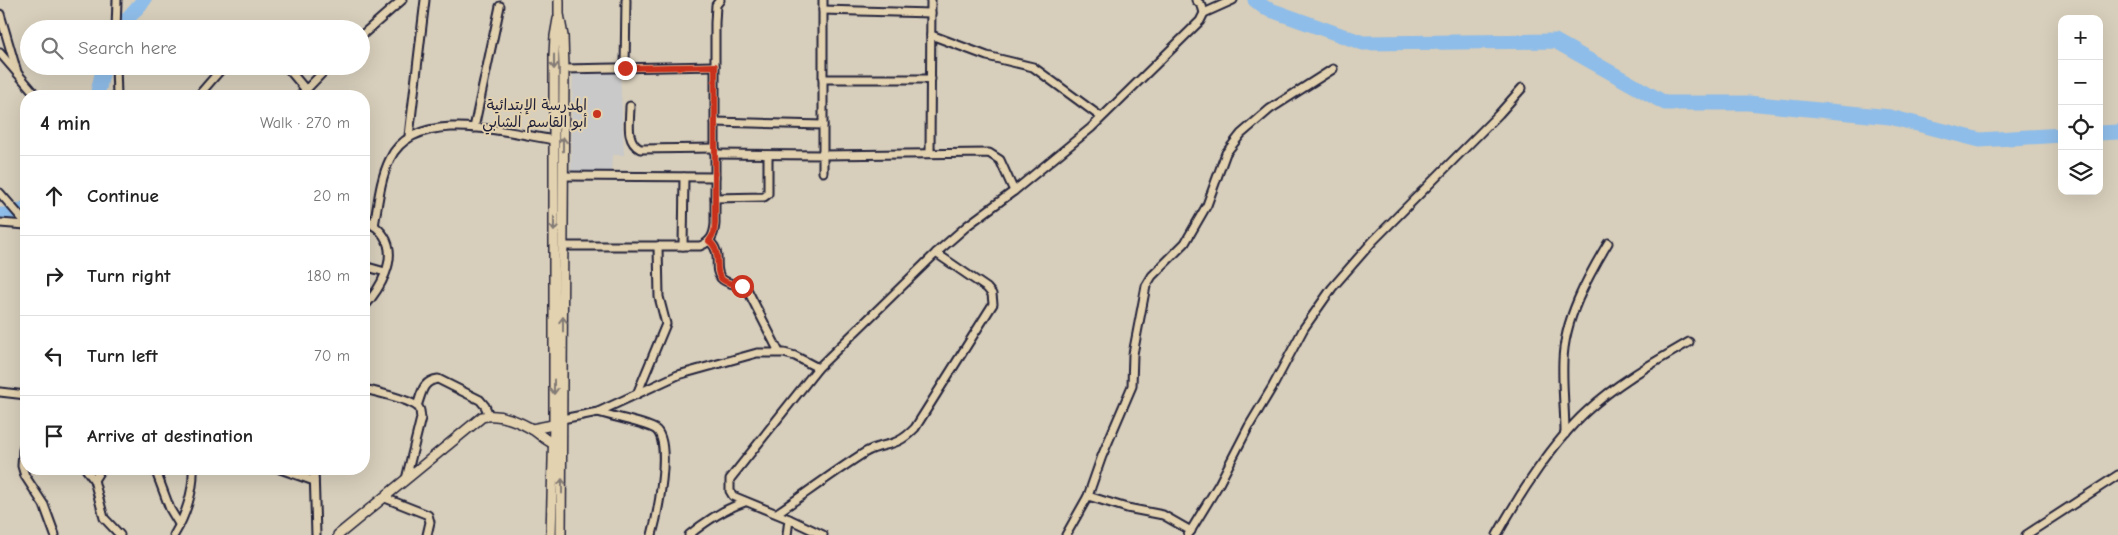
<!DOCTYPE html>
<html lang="en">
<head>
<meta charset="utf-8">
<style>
	body { margin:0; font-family:"Comic Neue","Playpen Sans Arabic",sans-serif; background:#f2f2f2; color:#222 }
	.controls { position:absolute; right:15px; top:15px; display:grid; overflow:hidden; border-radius:10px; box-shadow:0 5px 20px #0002 }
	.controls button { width:45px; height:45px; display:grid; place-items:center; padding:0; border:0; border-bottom:1px solid #e0e0e0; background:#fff; color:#222; font:25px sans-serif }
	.stop { position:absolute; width:15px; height:15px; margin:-11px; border:4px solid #c8321e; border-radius:50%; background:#fff }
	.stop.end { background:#c8321e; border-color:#fff; box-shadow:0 1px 5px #0008 }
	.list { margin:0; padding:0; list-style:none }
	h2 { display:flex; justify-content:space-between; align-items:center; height:65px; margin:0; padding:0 20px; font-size:21px }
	h2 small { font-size:16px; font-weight:400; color:#767676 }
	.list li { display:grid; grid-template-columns:32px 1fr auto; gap:15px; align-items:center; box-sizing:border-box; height:80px; padding:0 20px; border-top:1px solid #e0e0e0 }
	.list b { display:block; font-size:19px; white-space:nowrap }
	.list em { font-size:16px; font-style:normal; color:#767676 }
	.icon { flex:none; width:28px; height:28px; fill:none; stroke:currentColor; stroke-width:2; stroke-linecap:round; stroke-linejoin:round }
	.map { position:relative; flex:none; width:2118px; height:535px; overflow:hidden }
	.search { position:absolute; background:#fff; box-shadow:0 5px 20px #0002; left:20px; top:20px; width:350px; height:55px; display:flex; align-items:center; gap:12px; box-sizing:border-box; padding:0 18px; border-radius:28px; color:#767676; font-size:19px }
	.panel { position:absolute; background:#fff; box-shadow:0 5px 20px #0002; left:20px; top:90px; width:350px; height:385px; border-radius:20px }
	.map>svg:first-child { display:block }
</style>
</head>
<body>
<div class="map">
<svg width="2118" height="535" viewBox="0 0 2118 535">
	<rect width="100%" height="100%" fill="#d7cebb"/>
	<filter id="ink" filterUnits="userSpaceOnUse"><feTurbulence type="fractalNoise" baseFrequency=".02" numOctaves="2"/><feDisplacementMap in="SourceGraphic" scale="10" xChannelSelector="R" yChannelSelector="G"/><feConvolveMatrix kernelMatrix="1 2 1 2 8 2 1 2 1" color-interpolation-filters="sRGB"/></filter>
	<g filter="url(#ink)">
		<path fill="#c9c9ca" d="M620,71L624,155H612L611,174H571L573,73Z"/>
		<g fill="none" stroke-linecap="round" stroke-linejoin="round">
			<g stroke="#8fbde9" stroke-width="15">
				<path d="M1255,0L1265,8L1363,43L1555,41L1665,103H1748L1890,117L1980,140L2062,135"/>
				<path d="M123,29L129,17L144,0"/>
				<path d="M97,96L104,66"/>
				<path d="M2099,133L2118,132"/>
				<path d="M0,215H11L26,208"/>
			</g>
			<g stroke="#22223b" stroke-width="11">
				<g id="street">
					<path d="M1196,0L1202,6L1204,13"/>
					<path d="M823,10L931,13"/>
					<path d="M0,14L17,72"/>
					<path d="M116,29L117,0"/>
					<path d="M931,35L987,56L1033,67L1101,117"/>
					<path d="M361,36L402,0"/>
					<path d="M0,53L37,96"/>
					<path d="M116,66L117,96"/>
					<path d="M286,66L306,90"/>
					<path d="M625,68L626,0"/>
					<path d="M564,69L715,66"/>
					<path d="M823,79H931"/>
					<path d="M198,96L224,66"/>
					<path d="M300,96L329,66"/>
					<path d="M630,106C630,121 625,141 640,149L715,148"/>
					<path d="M715,122L823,125"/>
					<path d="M474,128L500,6"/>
					<path d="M409,136L425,0"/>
					<path d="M930,153L931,0"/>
					<path d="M715,154L823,155L989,153L1000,160L1014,191L968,225L936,253L818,368L730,479V491L733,496L789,519L823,535"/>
					<path d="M823,172V0"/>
					<path d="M563,176L715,177"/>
					<path d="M1014,191L1091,128L1200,21L1204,13L1233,0"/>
					<path d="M0,193L26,223"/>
					<path d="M715,198L764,197L768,194V155"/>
					<path d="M364,217C370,222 380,229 384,236C399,259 379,290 364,307"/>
					<path d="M0,223L26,225"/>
					<path d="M374,226C378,204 380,179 390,159C415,106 509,133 554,140"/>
					<path d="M709,241C724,253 712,268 721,278C727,285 740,284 747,289L779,352"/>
					<path d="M563,246H700C711,242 714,235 715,224V23L716,5L720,0"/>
					<path d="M683,246L684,177"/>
					<path d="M364,266L385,272"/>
					<path d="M364,389C376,392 409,399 418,407C421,409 420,414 421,418L406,479"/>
					<path d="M0,392L26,395"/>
					<path d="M637,394L666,324L659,297L658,246"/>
					<path d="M417,406C422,393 422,381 438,379L480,400L485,406L489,415"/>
					<path d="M598,412C613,417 643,422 655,429C673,440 657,517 652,535"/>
					<path d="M562,419L598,412L678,375L757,353H784L795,356L818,368"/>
					<path d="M1565,434C1565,410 1562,385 1563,361C1564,320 1587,278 1608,243"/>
					<path d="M26,440L23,450L22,466L25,476L44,505L55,535"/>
					<path d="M86,469L94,480L104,518L120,535"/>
					<path d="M155,469L170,509L179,524"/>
					<path d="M280,469L314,481"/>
					<path d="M314,469L316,535"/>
					<path d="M94,480L101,469"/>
					<path d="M1088,496L1127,508L1163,515L1191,531"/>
					<path d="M385,498L428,515L430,522L427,535"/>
					<path d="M777,513C806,493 834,472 864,453C884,441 894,450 915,428L993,304L992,294L987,288L936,253"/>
					<path d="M174,535C185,517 194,491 193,469"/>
					<path d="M689,535C706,521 724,509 745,502"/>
					<path d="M787,535L789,519"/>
					<path d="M1066,535L1088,496L1102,456L1132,386L1133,354L1146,286L1152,276L1185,243L1207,205L1226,153L1241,134L1270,109L1333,69"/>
					<path d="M1188,535L1219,484L1249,426L1273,386L1304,328L1332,288L1373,241L1499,114L1522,88"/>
					<path d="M1497,535C1519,495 1553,442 1587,411C1617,383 1653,363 1689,342"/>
					<path d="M2026,535L2118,475"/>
				</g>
			</g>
			<g stroke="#22223b" stroke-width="12">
				<g id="secondary">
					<path d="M559,0V14L563,36L564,69L561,535"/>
					<path d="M532,429L558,424"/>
					<path d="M338,535L482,417C498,412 521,422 535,431C542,436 550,444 558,445"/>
					<path d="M551,535L554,424V55L555,36L558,19"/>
				</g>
			</g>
			<use href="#street" stroke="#e3d2af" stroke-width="7"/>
			<use href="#secondary" stroke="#e3d2af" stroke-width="9"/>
		</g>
		<defs><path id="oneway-shaft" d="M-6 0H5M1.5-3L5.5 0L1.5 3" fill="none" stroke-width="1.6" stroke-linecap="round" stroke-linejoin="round" transform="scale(1.25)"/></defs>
		<g stroke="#827a75">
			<use href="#oneway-shaft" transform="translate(554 62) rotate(90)"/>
			<use href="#oneway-shaft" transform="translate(563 144) rotate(-90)"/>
			<use href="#oneway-shaft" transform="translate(554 224) rotate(90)"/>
			<use href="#oneway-shaft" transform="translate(563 324) rotate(-90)"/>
			<use href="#oneway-shaft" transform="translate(554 387) rotate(90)"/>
			<use href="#oneway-shaft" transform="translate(562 486) rotate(-90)"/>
		</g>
	</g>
	<g fill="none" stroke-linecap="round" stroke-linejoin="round" filter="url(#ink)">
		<path stroke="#c8321e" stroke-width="6" d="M625,68L715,66V224L714,233L709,241C724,252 712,273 723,280C728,284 736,284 742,286"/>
	</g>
	<circle fill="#c8321e" stroke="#e3d2af" stroke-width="2" cx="597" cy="114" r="5"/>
	<g text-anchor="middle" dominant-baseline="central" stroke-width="4" stroke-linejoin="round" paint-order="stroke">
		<g font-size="15" fill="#22223b" stroke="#e3d2af" text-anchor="end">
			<text x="587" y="105">المدرسة الإبتدائية<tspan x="587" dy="17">أبو القاسم الشابي</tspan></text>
		</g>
	</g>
</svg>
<div class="controls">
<button>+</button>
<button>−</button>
<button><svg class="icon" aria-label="locate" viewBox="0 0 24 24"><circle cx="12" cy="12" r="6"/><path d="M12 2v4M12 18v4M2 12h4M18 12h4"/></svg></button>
<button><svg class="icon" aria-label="layers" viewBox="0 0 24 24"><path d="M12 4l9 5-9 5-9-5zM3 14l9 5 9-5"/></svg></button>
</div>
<div class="stop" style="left:742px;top:286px"></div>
<div class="stop end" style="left:625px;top:68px"></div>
<div class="search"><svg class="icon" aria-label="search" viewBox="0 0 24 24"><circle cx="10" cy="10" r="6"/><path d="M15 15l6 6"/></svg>Search here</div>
<section class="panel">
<h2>4 min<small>Walk · 270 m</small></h2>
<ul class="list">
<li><svg class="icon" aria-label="ahead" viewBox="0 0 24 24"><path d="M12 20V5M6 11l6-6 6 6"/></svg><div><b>Continue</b></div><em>20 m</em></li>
<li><svg class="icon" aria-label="right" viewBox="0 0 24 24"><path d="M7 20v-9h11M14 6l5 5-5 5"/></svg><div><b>Turn right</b></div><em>180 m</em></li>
<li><svg class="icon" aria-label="left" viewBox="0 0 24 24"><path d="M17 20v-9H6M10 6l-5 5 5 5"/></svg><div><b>Turn left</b></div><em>70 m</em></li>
<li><svg class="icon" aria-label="arrive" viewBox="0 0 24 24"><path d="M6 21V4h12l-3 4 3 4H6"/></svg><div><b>Arrive at destination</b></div></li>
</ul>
</section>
</div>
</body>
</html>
